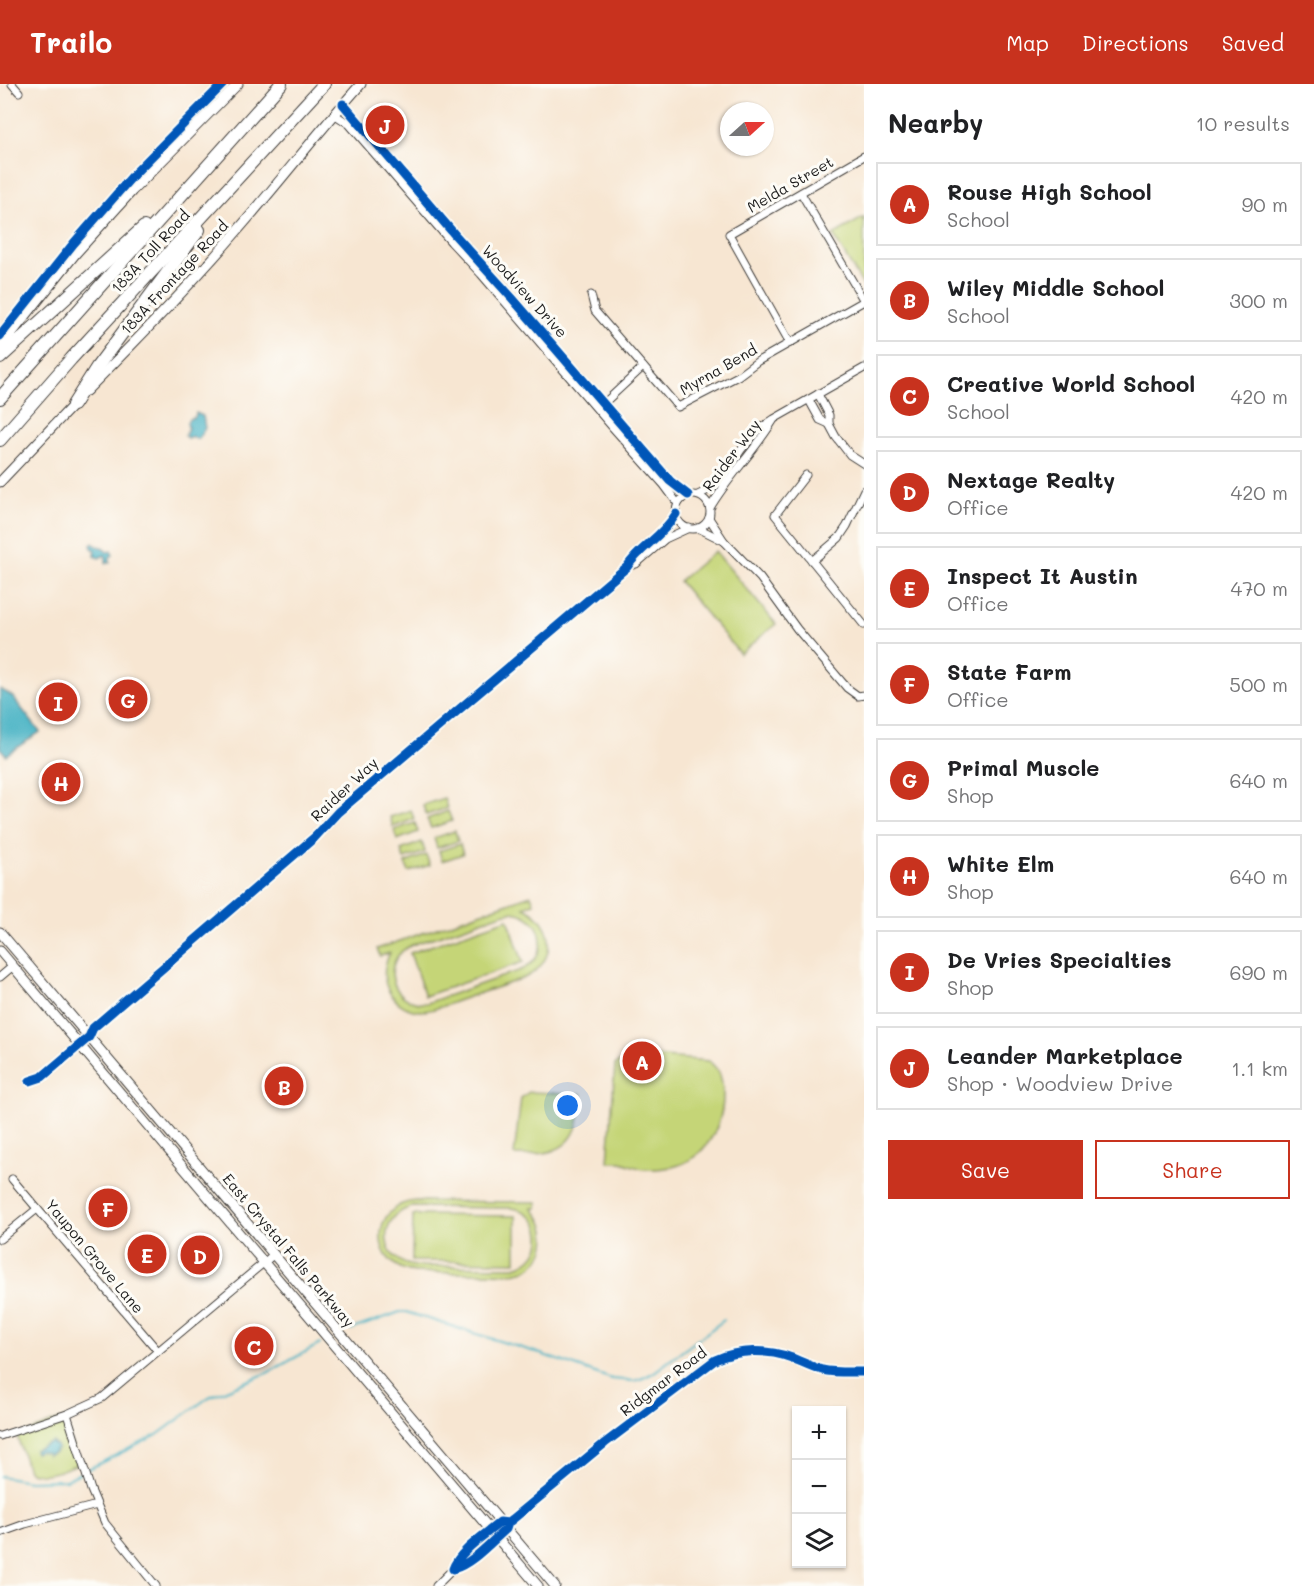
<!DOCTYPE html>
<html lang="en">
<head>
<meta charset="utf-8">
<style>
	body { margin:0; font-family:Mali,sans-serif; background:#f2f2f2; color:#202124 }
	.controls { position:absolute; right:18px; bottom:18px; display:grid; overflow:hidden; border-radius:0px; box-shadow:0 2px 4px #0004 }
	.controls button { width:54px; height:54px; display:grid; place-items:center; padding:0; border:0; border-bottom:2px solid #e0e0e0; background:#fff; color:#202124; font:30px sans-serif }
	.compass { position:absolute; left:720px; top:18px; width:54px; height:54px; border-radius:50%; background:#fff; box-shadow:0 2px 4px #0004; rotate:69deg }
	.you { position:absolute; left:568px; top:1022px; width:21px; height:21px; margin:-15px; border:4px solid #fff; border-radius:50%; background:#1a73e8; box-shadow:0 0 0 9px #1a73e833 }
	.badge { display:grid; place-items:center; width:39px; height:39px; border-radius:50%; background:#c8321e; color:#fff; font-size:20px; font-weight:700 }
	.pin { position:absolute; translate:-50% -50%; border:3px solid #fff; box-shadow:0 2px 6px #0006 }
	.list { margin:0; padding:0; list-style:none }
	h2 { display:flex; justify-content:space-between; align-items:center; height:78px; margin:0; padding:0 24px; font-size:26px }
	h2 small { font-size:20px; font-weight:400; color:#757577 }
	.list li { display:grid; grid-template-columns:39px 1fr auto; gap:18px; align-items:center; box-sizing:border-box; height:84px; margin:0 12px 12px; padding:0 12px; border:2px solid #e0e0e0; border-radius:0px }
	.list b { display:block; font-size:22px; white-space:nowrap }
	.list p { margin:0; font-size:20px; white-space:nowrap; color:#757577 }
	.list em { font-size:20px; font-style:normal; color:#757577 }
	.actions { display:flex; gap:12px; padding:18px 24px }
	.actions a { flex:1; padding:14px 0; border:2px solid #c8321e; border-radius:0px; text-align:center; font-size:21px; color:#c8321e }
	.actions .main { background:#c8321e; color:#fff }
	.icon { flex:none; width:33px; height:33px; fill:none; stroke:currentColor; stroke-width:2; stroke-linecap:round; stroke-linejoin:round }
	.map { position:relative; flex:none; width:864px; height:1502px; overflow:hidden }
	header { display:flex; align-items:center; gap:36px; box-sizing:border-box; height:84px; padding:0 30px; background:#c8321e; color:#fff }
	header strong { font-size:28px }
	nav { display:flex; gap:33px; margin-inline-start:auto; font-size:21px }
	main { display:flex }
	aside { flex:1; background:#fff }
	.map>svg:first-child { display:block }
</style>
</head>
<body>
<header>
<strong>Trailo</strong>
<nav><a>Map</a><a>Directions</a><a>Saved</a></nav>
</header>
<main>
<div class="map">
<svg width="864" height="1502" viewBox="0 0 864 1502">
	<rect width="100%" height="100%" fill="#fdfcf7"/>
	<filter id="ink" filterUnits="userSpaceOnUse"><feTurbulence type="fractalNoise" baseFrequency=".0167" numOctaves="2"/><feDisplacementMap in="SourceGraphic" scale="12" xChannelSelector="R" yChannelSelector="G"/><feConvolveMatrix kernelMatrix="1 2 1 2 8 2 1 2 1" color-interpolation-filters="sRGB"/></filter>
	<filter id="wash" filterUnits="userSpaceOnUse"><feTurbulence type="fractalNoise" baseFrequency=".008" numOctaves="4" result="noise"/><feDisplacementMap in="SourceGraphic" scale="24" xChannelSelector="R" yChannelSelector="G"/><feGaussianBlur stdDeviation="1.35" result="paint"/><feColorMatrix in="noise" values="0 0 0 0 0 0 0 0 0 0 0 0 0 0 0 0 0 1.4 0 .05"/><feComposite in="paint" operator="in"/></filter>
	<g filter="url(#wash)">
		<rect width="100%" height="100%" fill="#f7e6d2"/>
		<g fill="#c5d577" stroke="#70784a" stroke-width="1.5" fill-rule="evenodd">
			<path d="M864,133V203L833,151Z"/>
			<path d="M715,467L776,540L740,570L679,497Z"/>
			<path d="M444,714L447,724L426,731L423,721Z"/>
			<path d="M411,726L414,735L393,743L390,733Z"/>
			<path d="M448,727L452,737L431,744L427,735Z"/>
			<path d="M415,739L418,748L397,756L394,746Z"/>
			<path d="M455,747L458,757L437,764L434,754Z"/>
			<path d="M422,758L425,768L404,775L401,766Z"/>
			<path d="M460,760L463,770L442,777L439,767Z"/>
			<path d="M426,771L430,781L409,788L405,779Z"/>
			<path d="M531,811L534,819L524,823C557,838 558,879 524,894C502,902 480,909 457,917C446,921 434,927 421,927C409,927 397,920 390,909C382,897 383,882 390,869L380,872L377,865ZM511,828C545,830 552,872 521,886L427,919C391,922 378,876 412,861L502,830Z"/>
			<path d="M508,835L523,878L425,912L410,869Z"/>
			<path d="M630,970L709,977C713,981 719,986 720,991C731,1026 712,1072 676,1082C666,1084 654,1086 644,1085C636,1084 629,1080 621,1078C617,1078 612,1078 608,1078L615,981Z"/>
			<path d="M529,1008L581,1010C581,1043 574,1066 538,1070C530,1071 522,1072 514,1071L521,1014Z"/>
			<path d="M416,1117L538,1118L537,1124H532C542,1134 548,1146 545,1161C543,1173 534,1184 522,1187C511,1191 497,1189 485,1189C462,1189 439,1189 416,1188C369,1184 369,1120 416,1117ZM412,1123L511,1124C547,1127 551,1174 515,1183L416,1182C379,1179 376,1132 412,1123Z"/>
			<path d="M413,1131L516,1132V1178L412,1177Z"/>
			<path d="M58,1336L63,1337L66,1341L78,1380C61,1386 46,1395 28,1387L17,1352Z"/>
		</g>
		<g fill="#46b2c4" stroke="#316770" stroke-width="1.5">
			<path d="M196,329L203,332L205,344L199,354L196,355L192,352L187,354L185,352L188,344L187,338L189,335L195,333Z"/>
			<path d="M93,459L97,462L102,463L107,468L111,467L113,471L110,473V479H106V473L105,471L99,474L95,472V466L92,464L91,461Z"/>
			<path d="M0,605L12,612L40,648L6,671L0,664Z"/>
			<path d="M53,1358L54,1361H56L58,1365L55,1366L56,1368L47,1371L46,1368L43,1369L41,1367L35,1369L34,1366Z"/>
		</g>
		<g fill="none" stroke-linecap="round" stroke-linejoin="round">
			<g stroke="#46b2c4" stroke-width="2">
				<path d="M350,1246L400,1228H406L538,1269L612,1295L634,1297L643,1294L653,1289L724,1236"/>
				<path d="M0,1392L29,1397L66,1396L157,1351L209,1313L267,1289L320,1260"/>
			</g>
		</g>
	</g>
	<g filter="url(#ink)">
		<g fill="none" stroke-linecap="round" stroke-linejoin="round">
			<g stroke="#3d3a37" stroke-width="9">
				<g id="street">
					<path d="M12,0L19,8"/>
					<path d="M343,20L455,151L512,214L670,397L688,411"/>
					<path d="M334,30L349,40L451,158L481,190L614,345L664,401L678,420"/>
					<path d="M591,211L595,227L678,323L738,292L758,277L864,217L801,109"/>
					<path d="M790,259L729,150L864,72"/>
					<path d="M818,310L829,331V340L836,353L850,371L864,380"/>
					<path d="M809,316L820,336L829,340"/>
					<path d="M601,322L643,283"/>
					<path d="M806,391L775,431L864,541"/>
					<path d="M698,411L712,404L720,398L741,366L758,346L774,335L864,284"/>
					<circle cx="693" cy="428" r="17"/>
					<path d="M710,424C728,393 754,368 773,337"/>
					<path d="M709,434L724,457L760,494L797,545L847,604L858,612L864,611"/>
					<path d="M698,444L724,457"/>
					<path d="M812,477L839,454L847,442L864,406"/>
					<path d="M627,483L636,480L665,455L689,444"/>
					<path d="M0,893L13,882"/>
					<path d="M30,997L42,993L89,953L93,944L315,753L338,728L627,483C640,463 662,453 676,430"/>
					<path d="M12,1095L158,1267"/>
					<path d="M0,1155L37,1125"/>
					<path d="M67,1330L91,1406L105,1439L156,1502"/>
					<path d="M0,1352L67,1330L102,1314L273,1171"/>
					<path d="M508,1439L500,1438C485,1451 459,1467 453,1485C472,1480 491,1458 506,1445L508,1439L605,1359L715,1276C739,1265 768,1265 792,1274C802,1278 812,1283 822,1286C836,1289 850,1288 864,1288"/>
					<path d="M0,1449L25,1440L97,1421"/>
					<path d="M436,1502L453,1485"/>
				</g>
			</g>
			<g stroke="#3d3a37" stroke-width="11">
				<g id="secondary">
					<path d="M0,264L76,169L132,107L238,0"/>
					<path d="M86,307C138,255 189,203 237,147C279,99 318,48 361,0"/>
					<path d="M0,398L77,317"/>
					<path d="M0,848L555,1502"/>
					<path d="M0,867L538,1502"/>
				</g>
			</g>
			<g stroke="#3d3a37" stroke-width="14">
				<g id="highway">
					<path d="M0,274L144,143"/>
					<path d="M0,314L281,0"/>
					<path d="M73,321L97,283L199,146"/>
					<path d="M0,356L71,275L324,0"/>
				</g>
			</g>
			<use href="#street" stroke="#fff" stroke-width="7"/>
			<use href="#secondary" stroke="#fff" stroke-width="9"/>
			<use href="#highway" stroke="#fff" stroke-width="12"/>
			<g stroke="#fdfcf7" stroke-width="13">
				<g id="cycleway">
					<path d="M343,20L455,151L512,214L670,397L688,411"/>
					<path d="M0,252L74,159L135,89L223,0"/>
					<path d="M30,997L42,993L89,953L93,944L315,753L338,728L627,483C640,463 662,453 676,430"/>
					<path d="M508,1439L500,1438C485,1451 459,1467 453,1485C472,1480 491,1458 506,1445L508,1439L605,1359L715,1276C739,1265 768,1265 792,1274C802,1278 812,1283 822,1286C836,1289 850,1288 864,1288"/>
				</g>
			</g>
			<use href="#cycleway" stroke="#0057b8" stroke-width="9"/>
		</g>
	</g>
	<g text-anchor="middle" dominant-baseline="central" stroke-width="6" stroke-linejoin="round" paint-order="stroke">
		<g font-size="15" fill="#1c1c1c" stroke="#fdfcf7">
			<text transform="translate(790 100) rotate(-30)">Melda Street</text>
			<text transform="translate(150 167) rotate(-47)">183A Toll Road</text>
			<text transform="translate(174 193) rotate(-47)">183A Frontage Road</text>
			<text transform="translate(525 207) rotate(48)">Woodview Drive</text>
			<text transform="translate(718 285) rotate(-30)">Myrna Bend</text>
			<text transform="translate(731 371) rotate(-53)">Raider Way</text>
			<text transform="translate(344 705) rotate(-43)">Raider Way</text>
			<text transform="translate(289 1166) rotate(50)">East Crystal Falls Parkway</text>
			<text transform="translate(95 1172) rotate(50)">Yaupon Grove Lane</text>
			<text transform="translate(663 1297) rotate(-37)">Ridgmar Road</text>
		</g>
	</g>
</svg>
<div class="controls">
<button>+</button>
<button>−</button>
<button><svg class="icon" aria-label="layers" viewBox="0 0 24 24"><path d="M12 4l9 5-9 5-9-5zM3 14l9 5 9-5"/></svg></button>
</div>
<svg class="compass" viewBox="-18 -18 36 36"><path d="M0-13l5 13h-10z" fill="#e53935"/><path d="M0 13l5-13h-10z" fill="#757577"/></svg>
<div class="you"></div>
<div class="pin badge" style="left:642px;top:977px">A</div>
<div class="pin badge" style="left:284px;top:1002px">B</div>
<div class="pin badge" style="left:254px;top:1262px">C</div>
<div class="pin badge" style="left:200px;top:1171px">D</div>
<div class="pin badge" style="left:147px;top:1170px">E</div>
<div class="pin badge" style="left:108px;top:1124px">F</div>
<div class="pin badge" style="left:128px;top:615px">G</div>
<div class="pin badge" style="left:61px;top:698px">H</div>
<div class="pin badge" style="left:58px;top:618px">I</div>
<div class="pin badge" style="left:385px;top:41px">J</div>
</div>
<aside>
<h2>Nearby<small>10 results</small></h2>
<ul class="list">
<li><span class="badge">A</span><div><b>Rouse High School</b><p>School</p></div><em>90 m</em></li>
<li><span class="badge">B</span><div><b>Wiley Middle School</b><p>School</p></div><em>300 m</em></li>
<li><span class="badge">C</span><div><b>Creative World School</b><p>School</p></div><em>420 m</em></li>
<li><span class="badge">D</span><div><b>Nextage Realty</b><p>Office</p></div><em>420 m</em></li>
<li><span class="badge">E</span><div><b>Inspect It Austin</b><p>Office</p></div><em>470 m</em></li>
<li><span class="badge">F</span><div><b>State Farm</b><p>Office</p></div><em>500 m</em></li>
<li><span class="badge">G</span><div><b>Primal Muscle</b><p>Shop</p></div><em>640 m</em></li>
<li><span class="badge">H</span><div><b>White Elm</b><p>Shop</p></div><em>640 m</em></li>
<li><span class="badge">I</span><div><b>De Vries Specialties</b><p>Shop</p></div><em>690 m</em></li>
<li><span class="badge">J</span><div><b>Leander Marketplace</b><p>Shop · Woodview Drive</p></div><em>1.1 km</em></li>
</ul>
<div class="actions"><a class="main">Save</a><a>Share</a></div>
</aside>
</main>
</body>
</html>
